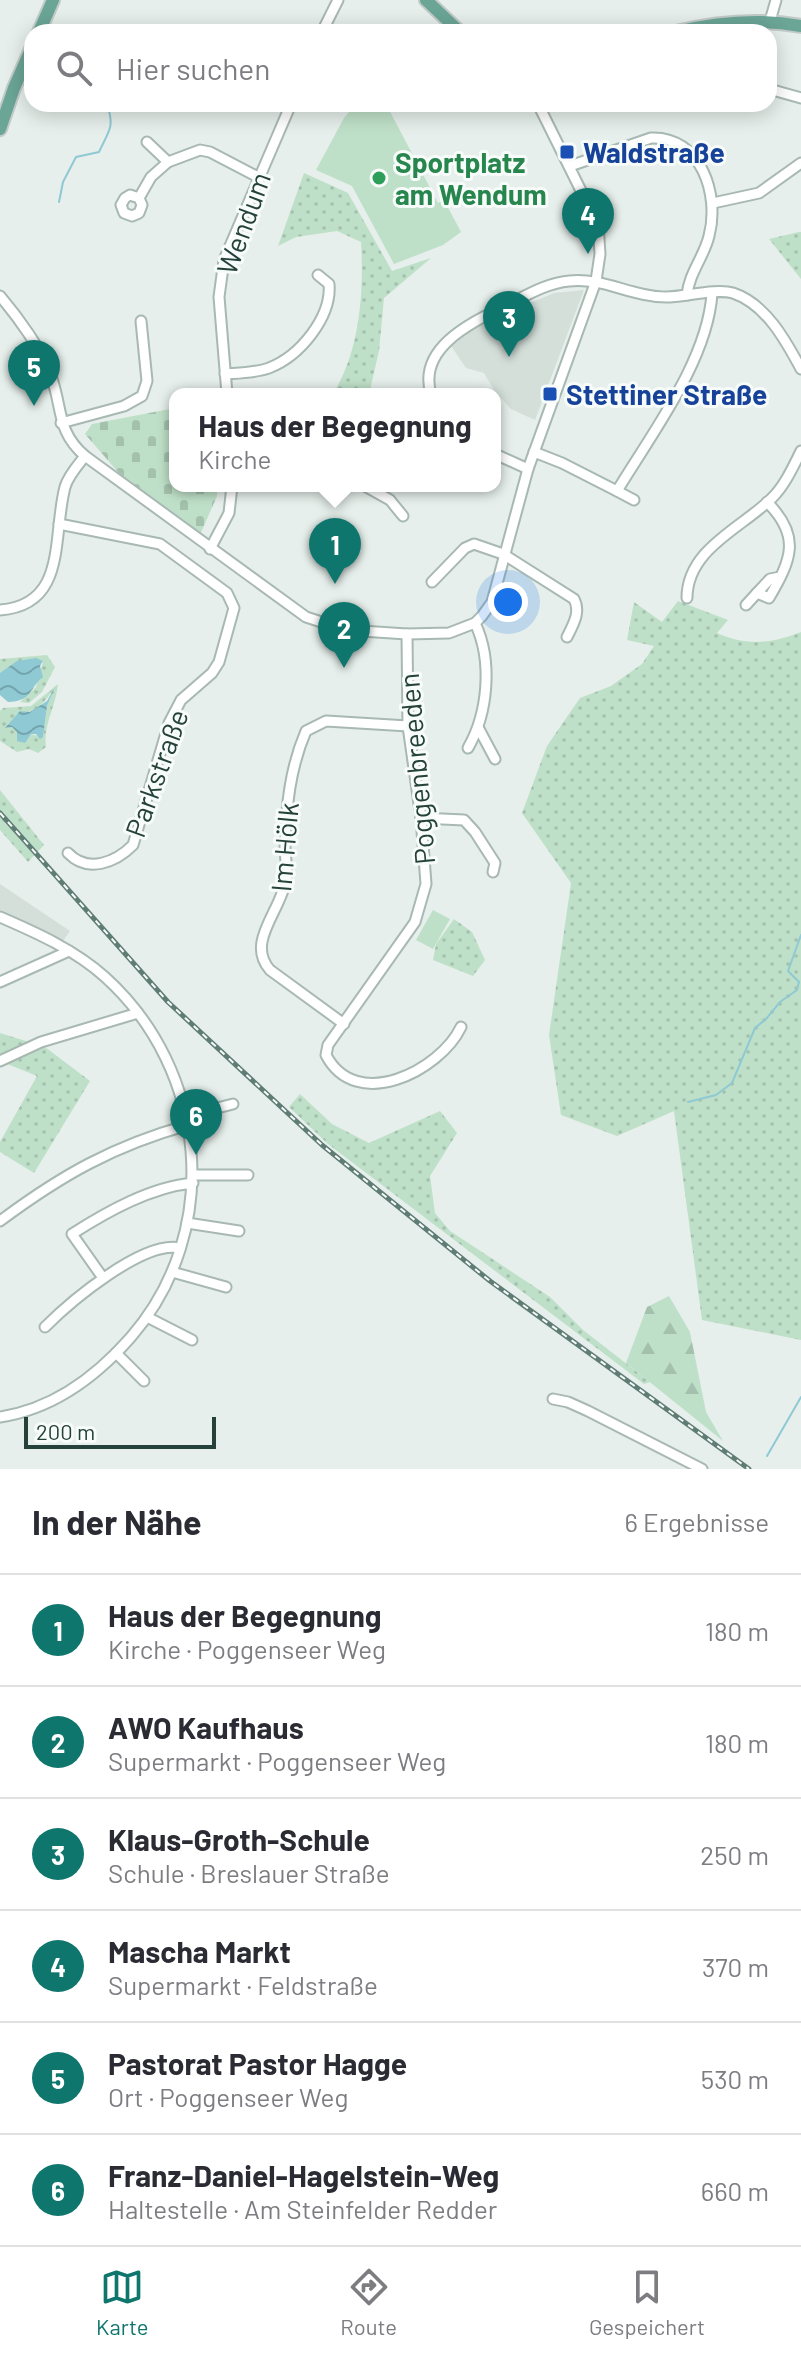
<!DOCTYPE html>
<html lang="de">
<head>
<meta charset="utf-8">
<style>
	body { margin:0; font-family:Barlow,sans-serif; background:#f2f2f3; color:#2b2b33 }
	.scale { position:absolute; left:24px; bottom:20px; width:192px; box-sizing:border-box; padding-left:8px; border:4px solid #24423a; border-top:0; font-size:22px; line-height:28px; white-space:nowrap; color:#24423a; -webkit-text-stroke:6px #f7fbf9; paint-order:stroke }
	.you { position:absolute; left:508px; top:602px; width:28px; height:28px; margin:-20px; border:6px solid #fff; border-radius:50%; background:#1a73e8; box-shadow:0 0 0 12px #1a73e833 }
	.badge { display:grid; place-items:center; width:52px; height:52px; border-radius:50%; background:#0f766e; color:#fff; font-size:26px; font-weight:700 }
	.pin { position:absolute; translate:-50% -66px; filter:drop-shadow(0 2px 4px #0008) }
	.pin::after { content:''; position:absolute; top:42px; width:28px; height:24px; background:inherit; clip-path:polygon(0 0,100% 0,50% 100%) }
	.popup { position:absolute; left:169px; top:388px; width:332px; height:104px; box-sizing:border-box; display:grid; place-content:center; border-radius:16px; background:#fff; filter:drop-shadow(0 2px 6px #0005); font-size:26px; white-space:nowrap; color:#7c7c81 }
	.popup b { font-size:30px; color:#2b2b33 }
	.popup::after { content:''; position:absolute; left:50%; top:100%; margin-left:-16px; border:16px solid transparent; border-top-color:#fff }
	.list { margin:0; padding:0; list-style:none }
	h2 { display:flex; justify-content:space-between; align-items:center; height:104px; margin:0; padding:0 32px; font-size:34px }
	h2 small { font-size:26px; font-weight:400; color:#7c7c81 }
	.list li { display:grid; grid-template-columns:52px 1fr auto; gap:24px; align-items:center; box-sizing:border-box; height:112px; padding:0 32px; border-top:2px solid #e1e1e2 }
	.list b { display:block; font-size:30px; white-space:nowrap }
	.list p { margin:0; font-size:26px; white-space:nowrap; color:#7c7c81 }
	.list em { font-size:26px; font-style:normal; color:#7c7c81 }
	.icon { flex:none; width:44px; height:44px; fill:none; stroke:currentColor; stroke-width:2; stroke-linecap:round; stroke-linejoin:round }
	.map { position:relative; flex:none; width:801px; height:1469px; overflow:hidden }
	.search { position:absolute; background:#fff; box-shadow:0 4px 20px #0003; left:24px; right:24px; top:24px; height:88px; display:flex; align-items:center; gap:20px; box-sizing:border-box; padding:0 28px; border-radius:24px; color:#7c7c81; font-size:30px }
	.sheet { height:776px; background:#fff }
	nav { display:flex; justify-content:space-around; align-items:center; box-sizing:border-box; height:112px; border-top:2px solid #e1e1e2; background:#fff; font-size:22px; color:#7c7c81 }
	nav a { display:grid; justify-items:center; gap:4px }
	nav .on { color:#0f766e }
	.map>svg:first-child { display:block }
</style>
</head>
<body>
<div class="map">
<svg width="801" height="1469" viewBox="0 0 801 1469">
	<defs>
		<pattern id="green-dots" width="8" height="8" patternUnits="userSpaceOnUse" patternTransform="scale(2)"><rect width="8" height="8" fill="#bfe0c8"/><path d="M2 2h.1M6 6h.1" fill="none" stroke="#a4c1ad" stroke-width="1.8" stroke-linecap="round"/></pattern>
		<pattern id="forest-firs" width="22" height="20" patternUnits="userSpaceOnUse" patternTransform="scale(2)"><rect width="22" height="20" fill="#bfe0c8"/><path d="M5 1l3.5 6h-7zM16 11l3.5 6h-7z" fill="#a4c1ad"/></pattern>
		<pattern id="cemetery-stones" width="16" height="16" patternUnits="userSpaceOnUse" patternTransform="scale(2)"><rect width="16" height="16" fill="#bfe0c8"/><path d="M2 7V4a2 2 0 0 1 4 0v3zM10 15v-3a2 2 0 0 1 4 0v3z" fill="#a4c1ad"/></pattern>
		<pattern id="water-waves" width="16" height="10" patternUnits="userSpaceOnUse" patternTransform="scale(2)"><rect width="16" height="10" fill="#8ec9d4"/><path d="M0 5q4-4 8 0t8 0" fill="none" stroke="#74a5ad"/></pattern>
	</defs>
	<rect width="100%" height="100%" fill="#e6efeb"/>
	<g fill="#d4dfda">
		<path d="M584,290L535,420L511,409L494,390L484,373L466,368L451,346L470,331L506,313L554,293Z"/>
		<path d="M0,884L70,931L63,941L0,912Z"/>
	</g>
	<g fill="url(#green-dots)" fill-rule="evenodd">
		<path d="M304,173L348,193L392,271L431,258L384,298L379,351L369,394H333C360,350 364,293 361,242L337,231L296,237L278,246Z"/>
		<path d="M799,232H801V279L769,239Z"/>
		<path d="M678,601L728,620L717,633C746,646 771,644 801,632V1340L702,1320L674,1111L617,1136L561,1115L549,1035L571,883L522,813L547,746L580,698L611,686L642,664L654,646L627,640L634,602L662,622Z"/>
		<path d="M47,655L55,667L42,692L29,703L20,702L36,687L43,662L0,673V659Z"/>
		<path d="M58,684C56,706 43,725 46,747L38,753L29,749L17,752L0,741V711L3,708L31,706ZM53,690L47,706L43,737L31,734L17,741L18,732L12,727L23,713C37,712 46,700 53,690Z"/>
		<path d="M0,790L44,845L28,862L0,830Z"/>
		<path d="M454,919L472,932L485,960L473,976L433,960L436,944Z"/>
		<path d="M0,1033L45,1047L90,1081L34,1173L0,1152V1142L37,1076L0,1061Z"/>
		<path d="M300,1094L332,1124L369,1143L440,1111L457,1133L430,1176L435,1213L450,1231L550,1297L583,1330L650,1382L644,1384L328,1144L289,1107Z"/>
	</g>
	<path fill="url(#forest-firs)" d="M669,1296L690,1332L706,1412L723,1441L626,1363L647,1307Z"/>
	<path fill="url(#cemetery-stones)" d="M175,408V486H217V496L200,535L118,472L85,434L92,424Z"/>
	<g fill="#bfe0c8">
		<path d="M356,104H386L438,203L444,200L461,232L443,245L394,264L352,186L316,170L344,118Z"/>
		<path d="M433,910L450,919L433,949L416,940Z"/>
	</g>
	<g fill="url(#water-waves)">
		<path d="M36,658L43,661L40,666L43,677C28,689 33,701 8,702L0,695V673L17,661Z"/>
		<path d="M56,685L47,706L43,737L40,739L36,734H31L25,743L17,741V732L12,727L5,728L20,711L30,712L47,701Z"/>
	</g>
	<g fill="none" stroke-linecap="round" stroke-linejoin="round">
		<g stroke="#8ec9d4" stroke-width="2">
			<path d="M59,202L63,182L76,157L99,152C109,130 115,128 107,104"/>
			<path d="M688,1102L716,1095L732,1083L755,1028L766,1019L780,1002L797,990L799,982L788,971L801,935"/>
			<path d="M767,1456L801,1397"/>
		</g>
		<g stroke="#a8b8b2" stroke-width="13">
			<g id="minor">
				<path d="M770,21L776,0"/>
				<path d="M322,32L338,0"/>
				<path d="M769,89L801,98"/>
				<path d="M147,142L168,162"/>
				<path d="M570,166L651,138C701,136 720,195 709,236C704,257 689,273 687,295"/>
				<path d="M139,198L130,195L125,198L121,205L124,213L132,216L139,213L142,205L139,198L151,177L168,162L200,150L210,152L258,177"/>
				<path d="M713,203L759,193L801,163"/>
				<path d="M0,296C17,316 43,351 51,376C63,408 56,431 85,456L306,617L346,630L407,634L449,633L475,623L482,616L492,602L528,469L596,281L600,254L598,225L538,104"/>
				<path d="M225,374C239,373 255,373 269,368C300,356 332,317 329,284L318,275"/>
				<path d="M227,394L219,297L224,260L291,104"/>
				<path d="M431,394C417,347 473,322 507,305C527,295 547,283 569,281C603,277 632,297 666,297C684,297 716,288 733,293C766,304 786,341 801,369"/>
				<path d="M61,423L124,406L142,396L147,381L141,321"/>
				<path d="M534,452L562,463L617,491C652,433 708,360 712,293"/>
				<path d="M495,454L528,469"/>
				<path d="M365,486L390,500L403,516"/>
				<path d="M617,491L634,500"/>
				<path d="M767,502C801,536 792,559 769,598L757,593L770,579L780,577"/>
				<path d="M59,524L160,544L227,593L234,608L219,662L212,673L181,700L169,723L133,845C116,862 88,874 68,853"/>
				<path d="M210,549L229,513L232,486"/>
				<path d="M432,582L465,548L474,544L503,554L574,599C581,612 573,625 567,637"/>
				<path d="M687,598C687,549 742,528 772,498C785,485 793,467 801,451"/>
				<path d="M746,605L757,593"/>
				<path d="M0,610C68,605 52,536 65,487C68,476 78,465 85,456"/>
				<path d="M407,634L408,726L421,818L426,884L415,922L328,1045L326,1055C356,1113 440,1071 461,1027"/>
				<path d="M479,729L495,759"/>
				<path d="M468,748C488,713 493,661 475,623"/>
				<path d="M421,818L464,820L475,832L495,863L493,872"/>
				<path d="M0,917C37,933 75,950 105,977C208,1070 223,1231 131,1337C96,1377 53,1409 0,1417"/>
				<path d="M0,982L69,951"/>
				<path d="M344,1024L270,970C245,942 282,910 286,879C288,869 285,858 285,847C286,807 290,768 306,731L326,721L408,726"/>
				<path d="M0,1061L41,1042L138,1013"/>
				<path d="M186,1116L233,1104"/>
				<path d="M194,1175H248"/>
				<path d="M0,1221C62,1175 113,1146 188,1125"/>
				<path d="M187,1223L239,1231"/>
				<path d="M172,1272L226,1287"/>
				<path d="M103,1278L72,1234C108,1211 151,1187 193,1183"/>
				<path d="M147,1317L192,1340"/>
				<path d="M45,1327C70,1302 143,1240 180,1248"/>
				<path d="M116,1353L144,1381"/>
				<path d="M553,1399L568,1402L588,1411L702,1469"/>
			</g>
		</g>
		<g stroke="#c2cac8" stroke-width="16">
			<g id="major">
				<path d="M426,0L460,32"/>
				<path d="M39,32L53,0"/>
				<path d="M676,32C718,22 758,18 801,26"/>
				<path d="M0,129L14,88L32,47"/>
			</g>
		</g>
		<use href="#minor" stroke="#fff" stroke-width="9"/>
		<use href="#major" stroke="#6aa596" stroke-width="12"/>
		<g stroke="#5f7d75" stroke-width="5">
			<path id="rail" d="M0,813L168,1002L322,1145L490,1281L749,1469"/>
		</g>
		<use href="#rail" stroke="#f7fbf9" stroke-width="2" stroke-dasharray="6" stroke-linecap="butt"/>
	</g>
	<g fill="#1a4fb4" stroke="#f7fbf9" stroke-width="3">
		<rect x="559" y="144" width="16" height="16" rx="4"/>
		<rect x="542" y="386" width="16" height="16" rx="4"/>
	</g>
	<circle fill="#2e9e5b" stroke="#f7fbf9" stroke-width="3" cx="379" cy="178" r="8"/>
	<g text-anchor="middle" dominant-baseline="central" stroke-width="6" stroke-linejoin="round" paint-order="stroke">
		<g font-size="28" font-weight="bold" fill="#164399" stroke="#f7fbf9" text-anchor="start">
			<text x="583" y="152">Waldstraße</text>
			<text x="566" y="394">Stettiner Straße</text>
		</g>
		<g font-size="28" font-weight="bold" fill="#27864d" stroke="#f7fbf9" text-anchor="start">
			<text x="395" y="162">Sportplatz<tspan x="395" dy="32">am Wendum</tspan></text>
		</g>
		<g font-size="28" fill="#24423a" stroke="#f7fbf9">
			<text transform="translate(243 223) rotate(-70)">Wendum</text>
			<text transform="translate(416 769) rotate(-95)">Poggenbreeden</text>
			<text transform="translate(156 773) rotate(-70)">Parkstraße</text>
			<text transform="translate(284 847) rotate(-85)">Im Hölk</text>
		</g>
	</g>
</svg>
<div class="scale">200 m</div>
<div class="you"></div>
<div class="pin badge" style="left:335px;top:584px">1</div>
<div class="popup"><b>Haus der Begegnung</b>Kirche</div>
<div class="pin badge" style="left:344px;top:668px">2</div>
<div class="pin badge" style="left:509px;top:357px">3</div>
<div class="pin badge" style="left:588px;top:254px">4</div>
<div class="pin badge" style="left:34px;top:406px">5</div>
<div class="pin badge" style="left:196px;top:1155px">6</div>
<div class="search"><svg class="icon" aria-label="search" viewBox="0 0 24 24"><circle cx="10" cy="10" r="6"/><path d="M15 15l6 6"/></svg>Hier suchen</div>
</div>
<section class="sheet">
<h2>In der Nähe<small>6 Ergebnisse</small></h2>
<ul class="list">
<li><span class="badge">1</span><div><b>Haus der Begegnung</b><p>Kirche · Poggenseer Weg</p></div><em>180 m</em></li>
<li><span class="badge">2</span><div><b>AWO Kaufhaus</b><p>Supermarkt · Poggenseer Weg</p></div><em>180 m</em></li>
<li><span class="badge">3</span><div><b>Klaus-Groth-Schule</b><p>Schule · Breslauer Straße</p></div><em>250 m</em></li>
<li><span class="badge">4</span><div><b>Mascha Markt</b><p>Supermarkt · Feldstraße</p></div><em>370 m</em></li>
<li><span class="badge">5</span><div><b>Pastorat Pastor Hagge</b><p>Ort · Poggenseer Weg</p></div><em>530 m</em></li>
<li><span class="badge">6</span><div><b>Franz-Daniel-Hagelstein-Weg</b><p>Haltestelle · Am Steinfelder Redder</p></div><em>660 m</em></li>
</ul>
</section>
<nav>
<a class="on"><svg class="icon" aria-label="map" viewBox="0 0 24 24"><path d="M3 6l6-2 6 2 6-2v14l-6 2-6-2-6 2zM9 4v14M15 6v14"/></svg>Karte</a>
<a><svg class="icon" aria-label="directions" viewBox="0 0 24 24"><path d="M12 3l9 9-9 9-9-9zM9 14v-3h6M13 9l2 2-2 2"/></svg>Route</a>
<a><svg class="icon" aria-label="saved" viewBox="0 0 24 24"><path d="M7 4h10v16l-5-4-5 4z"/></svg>Gespeichert</a>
</nav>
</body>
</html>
